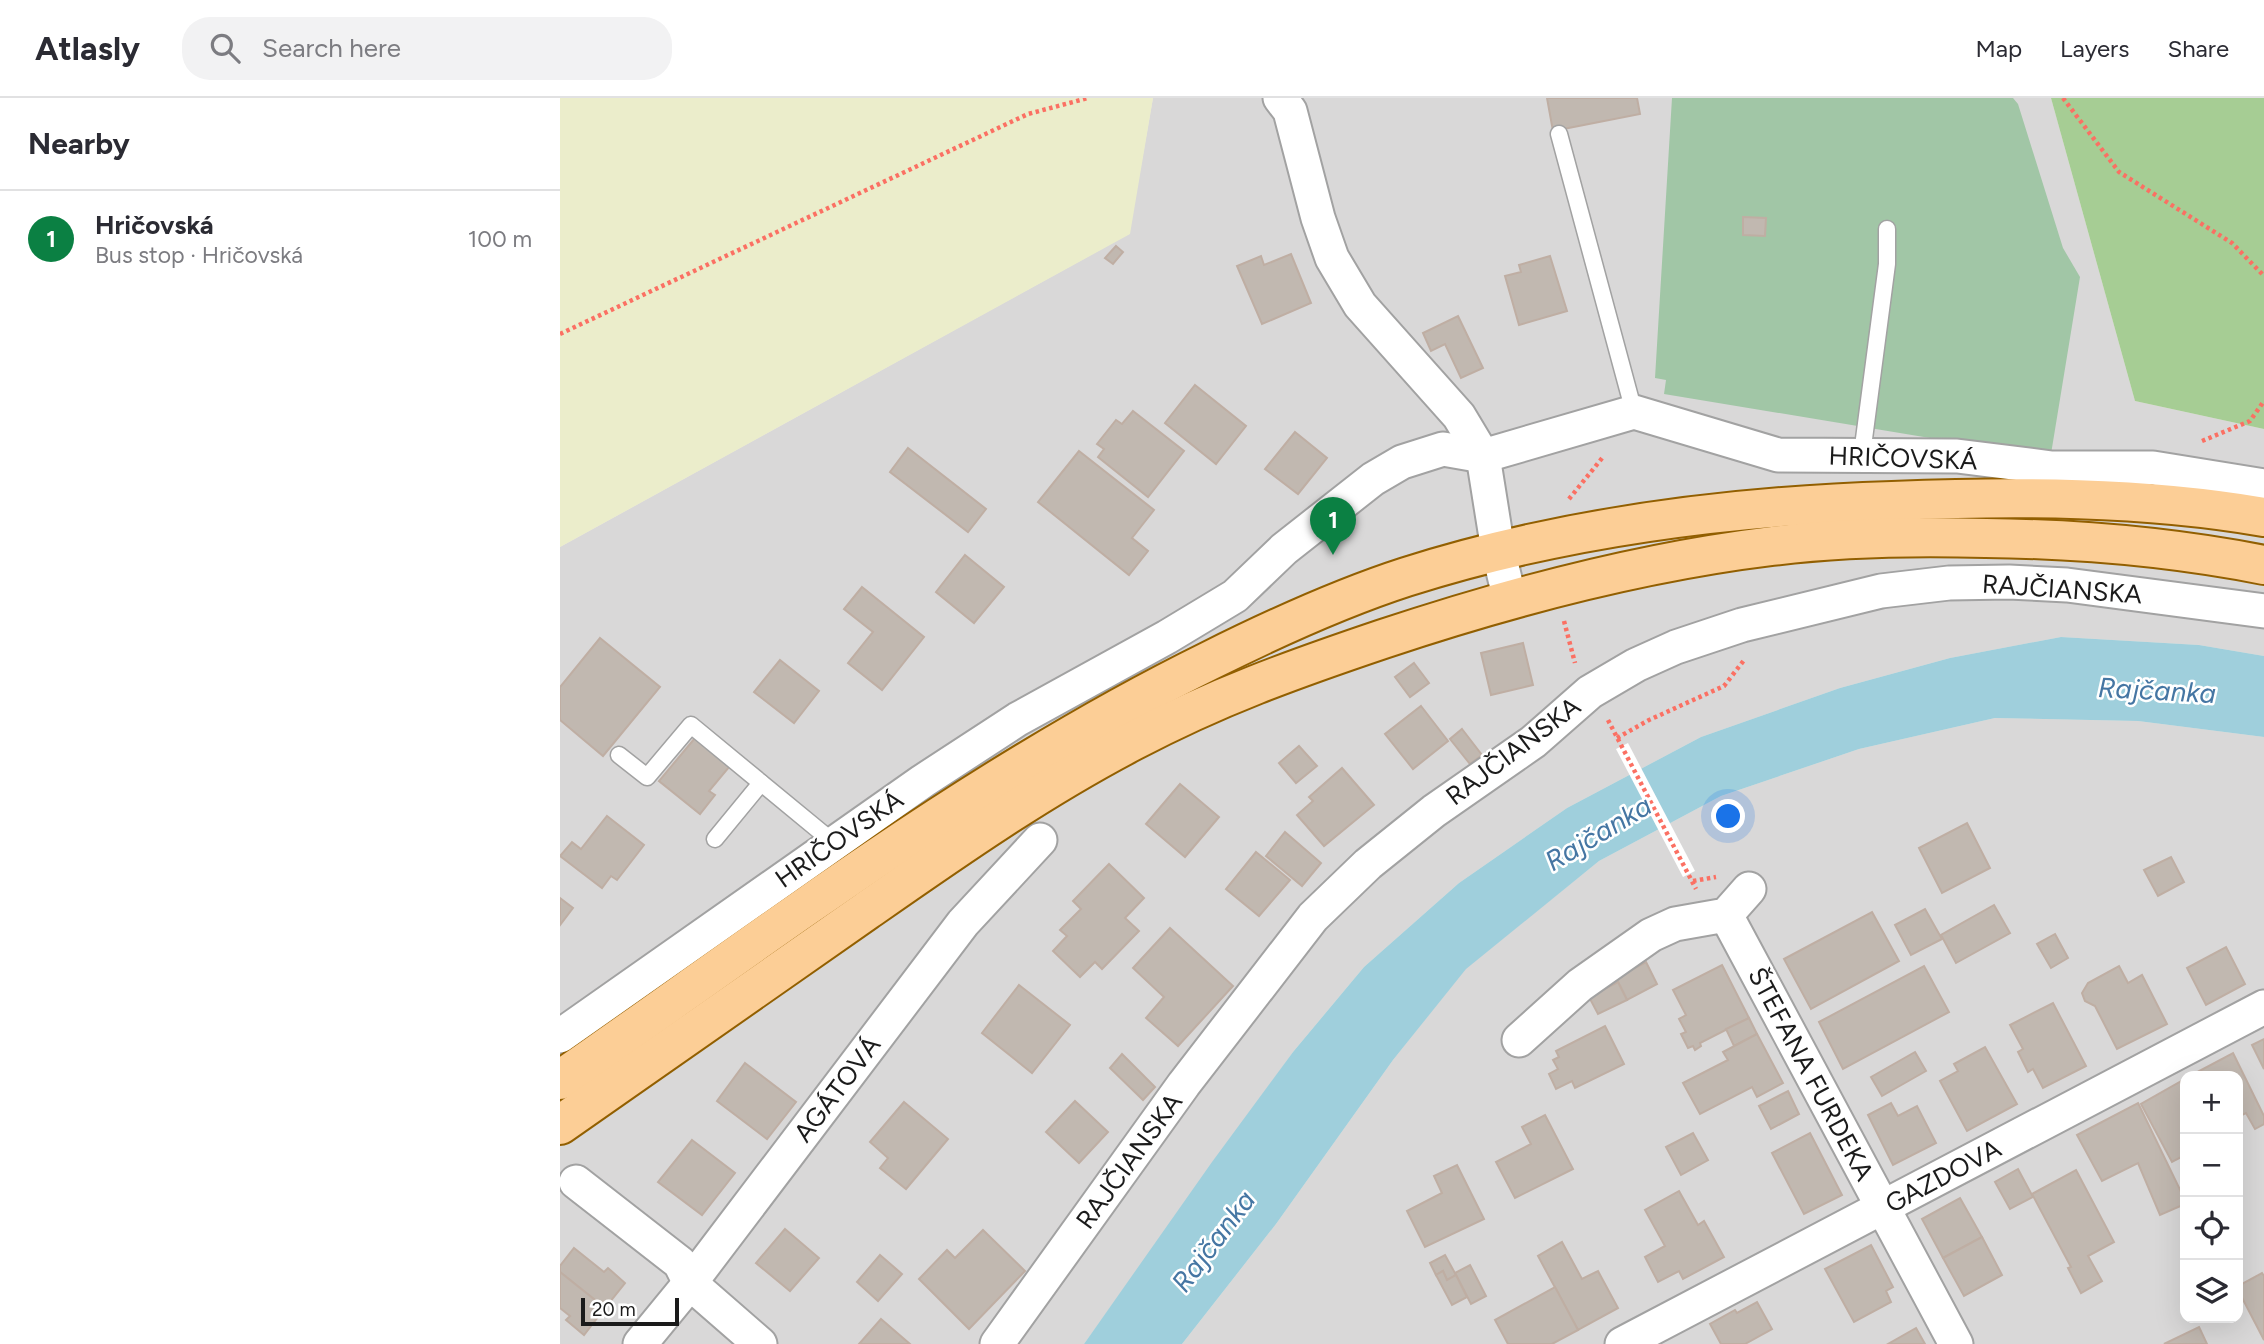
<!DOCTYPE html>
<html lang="en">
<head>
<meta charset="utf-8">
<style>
	body { margin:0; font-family:Figtree,sans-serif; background:#f2f2f3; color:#2b2b33 }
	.controls { position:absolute; right:21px; bottom:21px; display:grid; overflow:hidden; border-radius:14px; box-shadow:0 7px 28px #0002 }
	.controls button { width:63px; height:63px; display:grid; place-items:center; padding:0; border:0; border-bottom:2px solid #e1e1e2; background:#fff; color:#2b2b33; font:35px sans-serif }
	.scale { position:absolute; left:21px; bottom:18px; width:98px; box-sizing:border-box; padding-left:7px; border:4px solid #1b1b1b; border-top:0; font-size:19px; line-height:24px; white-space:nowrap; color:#1b1b1b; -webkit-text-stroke:5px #fff; paint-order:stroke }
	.you { position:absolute; left:1169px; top:719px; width:24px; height:24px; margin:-18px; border:5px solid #fff; border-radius:50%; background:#1a73e8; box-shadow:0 0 0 10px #1a73e833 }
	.badge { display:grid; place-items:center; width:46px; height:46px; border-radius:50%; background:#0b8043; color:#fff; font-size:23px; font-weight:700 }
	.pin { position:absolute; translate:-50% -58px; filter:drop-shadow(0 2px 4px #0008) }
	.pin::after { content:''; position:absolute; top:37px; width:24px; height:21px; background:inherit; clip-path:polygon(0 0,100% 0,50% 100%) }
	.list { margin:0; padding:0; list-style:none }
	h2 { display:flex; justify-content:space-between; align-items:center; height:91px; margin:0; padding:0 28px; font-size:30px }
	h2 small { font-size:23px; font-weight:400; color:#7c7c81 }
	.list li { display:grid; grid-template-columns:46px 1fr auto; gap:21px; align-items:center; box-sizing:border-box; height:98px; padding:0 28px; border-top:2px solid #e1e1e2 }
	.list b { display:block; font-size:26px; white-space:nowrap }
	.list p { margin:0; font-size:23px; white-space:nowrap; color:#7c7c81 }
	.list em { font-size:23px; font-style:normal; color:#7c7c81 }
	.icon { flex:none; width:38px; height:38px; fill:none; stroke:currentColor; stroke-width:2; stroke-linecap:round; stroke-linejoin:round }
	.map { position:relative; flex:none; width:1704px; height:1246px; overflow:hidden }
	header { display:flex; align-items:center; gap:42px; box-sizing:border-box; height:98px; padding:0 35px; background:#fff; border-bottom:2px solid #e1e1e2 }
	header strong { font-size:33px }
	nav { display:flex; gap:38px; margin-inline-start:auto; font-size:24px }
	.search { width:490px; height:63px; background:#f2f2f3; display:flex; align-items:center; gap:18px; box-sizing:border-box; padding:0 24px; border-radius:28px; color:#7c7c81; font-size:26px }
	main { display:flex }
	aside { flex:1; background:#fff }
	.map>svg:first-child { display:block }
</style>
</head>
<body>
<header>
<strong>Atlasly</strong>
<div class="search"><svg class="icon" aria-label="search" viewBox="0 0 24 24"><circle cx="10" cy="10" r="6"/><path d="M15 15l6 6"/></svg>Search here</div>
<nav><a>Map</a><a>Layers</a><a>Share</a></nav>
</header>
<main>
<aside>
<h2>Nearby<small></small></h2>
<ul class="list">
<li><span class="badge">1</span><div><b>Hričovská</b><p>Bus stop · Hričovská</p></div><em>100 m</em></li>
</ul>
</aside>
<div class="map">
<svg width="1704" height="1246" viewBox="0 0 1704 1246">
	<rect width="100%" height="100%" fill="#ede8e0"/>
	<g fill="#d9d8d8" fill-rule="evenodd">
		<path d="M593,0H1491L1575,303L1704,331V558L1639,547L1501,539L1390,560L1280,590L1141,639L1007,710L899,785L804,869L733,954L524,1246H0V449L569,136Z"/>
		<path d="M1435,620L1578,623L1704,639V1246H622L716,1126L833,962L906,870L1039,763L1161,698L1299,651ZM1625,978H1678V1220H1625Z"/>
	</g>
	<path fill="#ebedcb" d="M0,0H593L570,136L0,449Z"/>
	<path fill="#a6cd94" d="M1491,0H1704V331L1575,303Z"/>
	<path fill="#a1c6a6" d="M1112,0H1453L1458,6L1503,150L1520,179L1491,356L1400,345L1104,296L1106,282L1095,280Z"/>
	<path fill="#9fcfdc" d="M1501,539L1639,547L1704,558V639L1578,623L1435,620L1299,651L1161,698L1039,763L906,871L833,962L716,1126L622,1246H524L652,1064L733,954L804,869L899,785L1007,710L1141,639L1280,590L1390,560Z"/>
	<path fill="#fff" d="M1068,645L1135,773L1123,779L1056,651Z"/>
	<g fill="#c1b8b0" stroke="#bfaea3" stroke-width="2">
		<path d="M987,0H1077L1080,16L993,33Z"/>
		<path d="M1183,119L1206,120L1205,138L1183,137Z"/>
		<path d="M556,148L563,154L553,166L545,160Z"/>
		<path d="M731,156L751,205L702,226L677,168L701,158L704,167Z"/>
		<path d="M990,158L1007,213L959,227L945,178L961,174L959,167Z"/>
		<path d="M898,218L923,270L901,280L885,246L871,253L863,235Z"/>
		<path d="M635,287L686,328L656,366L605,325Z"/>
		<path d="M573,313L624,353L588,399L538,359L544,351L537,346L556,322L562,326Z"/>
		<path d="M735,334L767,360L738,396L705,371Z"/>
		<path d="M348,350L426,411L408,434L330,374Z"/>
		<path d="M519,353L594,412L572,440L588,453L569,477L478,404Z"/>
		<path d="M405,457L444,489L414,525L376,494Z"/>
		<path d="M302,489L364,539L322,592L288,565L313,534L284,511Z"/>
		<path d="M40,540L100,589L43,658L0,622V589Z"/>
		<path d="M963,545L973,587L931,597L921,555Z"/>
		<path d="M220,562L259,593L234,625L194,594Z"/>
		<path d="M854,565L869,585L850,599L835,579Z"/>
		<path d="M861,608L888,643L853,671L825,636Z"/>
		<path d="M902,631L922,657L910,666L890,641Z"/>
		<path d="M135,640L170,668L149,693L155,697L140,716L99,683Z"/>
		<path d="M739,648L757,668L736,685L719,665Z"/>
		<path d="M782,670L814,707L764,748L737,717L753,703L749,699Z"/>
		<path d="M620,686L659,719L625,759L586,726Z"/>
		<path d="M47,718L84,747L57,782L51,778L42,790L0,758L12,744L21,751Z"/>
		<path d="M1407,725L1430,770L1382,795L1359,750Z"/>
		<path d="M725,734L761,765L742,788L706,758Z"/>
		<path d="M696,754L730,782L699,818L666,791Z"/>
		<path d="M1611,759L1624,784L1598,798L1584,772Z"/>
		<path d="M549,766L584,800L565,820L579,833L542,871L535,864L520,879L493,853L507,838L500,832L521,811L513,803Z"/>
		<path d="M0,800L13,810L0,827Z"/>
		<path d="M1434,807L1450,835L1396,865L1381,837Z"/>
		<path d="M1365,811L1382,841L1351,857L1335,827Z"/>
		<path d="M1312,814L1339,863L1251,911L1224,861Z"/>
		<path d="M610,830L673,888L618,948L586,920L604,899L573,870Z"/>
		<path d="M1495,836L1508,860L1491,870L1477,846Z"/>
		<path d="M1666,849L1685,886L1646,907L1627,870Z"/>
		<path d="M1086,864L1097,886L1067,902L1056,880Z"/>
		<path d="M1162,867L1189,920L1140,945L1141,948L1135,952L1133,948L1128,950L1121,936L1126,934L1119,921L1126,917L1113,892Z"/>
		<path d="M1364,868L1389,914L1283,971L1259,924Z"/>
		<path d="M1559,868L1568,885L1582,877L1607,926L1557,951L1535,908L1525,903L1522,895L1528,885Z"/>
		<path d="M1058,884L1067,902L1038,916L1029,899Z"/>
		<path d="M459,887L510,927L472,975L422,935Z"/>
		<path d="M1493,905L1526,968L1483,990L1473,971L1468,974L1458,954L1463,951L1450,927Z"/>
		<path d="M1189,920L1197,936L1174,948L1166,931Z"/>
		<path d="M1045,928L1064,966L1015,990L1012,983L996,991L989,976L998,971L993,962L999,959L996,953Z"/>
		<path d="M1197,936L1223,985L1197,999L1192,989L1140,1016L1123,985L1168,962L1163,954Z"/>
		<path d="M1704,941V971L1692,947Z"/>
		<path d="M1425,949L1457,1006L1407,1033L1380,983L1398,973L1394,966Z"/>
		<path d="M1355,954L1366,973L1322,998L1311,979Z"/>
		<path d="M1673,955L1704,1018V1026L1695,1031L1686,1015L1678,1019V978H1630Z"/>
		<path d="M562,956L595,989L583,1002L550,970Z"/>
		<path d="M185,965L236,1004L207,1041L157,1003Z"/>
		<path d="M1625,981V1048L1621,1050L1625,1057L1612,1064L1581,1006Z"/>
		<path d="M1228,993L1239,1016L1211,1031L1199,1008Z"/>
		<path d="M515,1003L548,1034L519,1065L486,1034Z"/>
		<path d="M344,1004L388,1041L346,1091L320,1070L328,1060L310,1044Z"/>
		<path d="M1331,1005L1338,1018L1357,1008L1376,1045L1333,1067L1308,1017Z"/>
		<path d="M1578,1005L1625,1102V1106L1600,1117L1578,1065L1542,1083L1517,1037Z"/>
		<path d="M985,1017L1013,1071L955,1100L936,1064L971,1046L962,1029Z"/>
		<path d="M1133,1035L1148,1062L1121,1077L1106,1049Z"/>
		<path d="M1250,1035L1282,1097L1244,1116L1212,1055Z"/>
		<path d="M132,1042L175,1075L142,1117L98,1084Z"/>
		<path d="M897,1067L924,1121L865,1149L847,1113L882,1095L874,1078Z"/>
		<path d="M1458,1071L1473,1099L1450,1111L1435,1084Z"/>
		<path d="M1516,1072L1554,1144L1528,1158L1542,1183L1521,1195L1508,1170L1511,1169L1472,1096Z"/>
		<path d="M1119,1093L1138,1127L1144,1123L1164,1159L1123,1181L1119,1173L1098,1184L1085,1159L1105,1148L1085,1112Z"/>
		<path d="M1400,1100L1422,1139L1383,1160L1362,1121Z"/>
		<path d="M225,1131L259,1160L230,1193L196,1165Z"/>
		<path d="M423,1132L465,1173L409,1231L359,1181L387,1152L395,1160Z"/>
		<path d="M1422,1139L1442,1177L1404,1198L1383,1160Z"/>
		<path d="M1002,1144L1022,1181L1038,1173L1058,1210L1018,1232L978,1158Z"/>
		<path d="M1311,1147L1333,1189L1326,1193L1331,1204L1294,1224L1265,1171Z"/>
		<path d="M14,1150L44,1174L48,1170L65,1185L45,1210L0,1174V1168Z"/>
		<path d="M320,1157L342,1176L318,1203L297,1184Z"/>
		<path d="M885,1157L896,1177L887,1182L883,1173L876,1177L870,1165Z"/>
		<path d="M910,1167L926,1198L911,1206L895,1175Z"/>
		<path d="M883,1173L887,1182L896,1177L907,1199L892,1207L876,1177Z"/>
		<path d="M0,1174L45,1210L24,1237L6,1222L10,1218L0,1210Z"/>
		<path d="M1702,1175L1704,1178V1242L1678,1192V1188Z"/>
		<path d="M995,1189L1018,1232L992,1246H948L935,1222Z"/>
		<path d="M1197,1204L1212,1231L1185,1246H1161L1150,1226L1175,1212L1177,1215Z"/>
		<path d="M321,1221L350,1246H299Z"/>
		<path d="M1639,1229L1647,1246H1604Z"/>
		<path d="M1356,1230L1365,1246H1328Z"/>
	</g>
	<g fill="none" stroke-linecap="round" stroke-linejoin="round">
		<g stroke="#a2a2a2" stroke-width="19">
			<g id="service">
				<path d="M999,36L1074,314"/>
				<path d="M1302,356L1327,166V131"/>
				<path d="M59,657L87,679L131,627L273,744"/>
				<path d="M155,741L201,685"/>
			</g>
		</g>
		<g stroke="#a2a2a2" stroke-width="37">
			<g id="minor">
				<path d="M720,0L730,13L758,120L772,160L800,207L899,318L923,358L938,452L950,502"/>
				<path d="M1166,817L1396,1246"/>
				<path d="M0,938L363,683L458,621L607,539L675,498L724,451L813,381L842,364L883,351L923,358L1074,314L1218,357L1397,358L1492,370H1593L1704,388"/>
				<path d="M959,942L1020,887L1091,837L1115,826L1166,817L1189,791"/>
				<path d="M16,1084L120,1165L130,1185L200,1246"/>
				<path d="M80,1246L130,1185L403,825L480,742"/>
				<path d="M437,1246L624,986L753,819L808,766L874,713L973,644L1030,594L1076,567L1116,549L1182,527L1321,493L1389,485L1449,484L1507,487L1704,513"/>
				<path d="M1062,1246L1704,909"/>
			</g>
		</g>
		<g stroke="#925f00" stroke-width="42">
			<g id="primary">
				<path d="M0,982C211,835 417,677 649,563C713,531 778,501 846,479C1003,429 1168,408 1332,403C1455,398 1583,398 1704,419"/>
				<path d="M0,1027C102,956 203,884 306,813C392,753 479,692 573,643C656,599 734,571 823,541C949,499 1080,464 1212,448C1283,439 1355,438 1426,440C1519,441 1612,449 1704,467"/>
			</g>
		</g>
		<g stroke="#fb7063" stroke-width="4.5" stroke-dasharray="3.5 3.5" stroke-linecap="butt">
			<path d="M1503,0L1559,74L1672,145L1704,178"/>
			<path d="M0,236L468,16L528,0"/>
			<path d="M1642,343L1690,323L1704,303"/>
			<path d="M1009,401L1043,359"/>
			<path d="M1004,523L1015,565"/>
			<path d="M1048,622L1136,791"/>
			<path d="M1057,640L1089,622L1164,588L1185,561"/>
			<path d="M1133,783L1156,779"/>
		</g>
		<use href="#service" stroke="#fff" stroke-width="16"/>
		<use href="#minor" stroke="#fff" stroke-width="33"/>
		<use href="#primary" stroke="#fcce96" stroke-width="38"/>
	</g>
	<g text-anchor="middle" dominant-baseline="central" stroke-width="5" stroke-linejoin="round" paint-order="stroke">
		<g font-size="26" fill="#1b1b1b" stroke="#fff">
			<text transform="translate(1343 360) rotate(2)">HRIČOVSKÁ</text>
			<text transform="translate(1502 491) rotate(4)">RAJČIANSKA</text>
			<text transform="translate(953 653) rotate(-37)">RAJČIANSKA</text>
			<text transform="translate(279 741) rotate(-35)">HRIČOVSKÁ</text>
			<text transform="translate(1251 976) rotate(62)">ŠTEFANA FURDEKA</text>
			<text transform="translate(277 991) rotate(-53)">AGÁTOVÁ</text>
			<text transform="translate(569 1063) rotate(-54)">RAJČIANSKA</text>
			<text transform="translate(1383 1078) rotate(-28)">GAZDOVA</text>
		</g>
		<g font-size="28" font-style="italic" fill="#4576a3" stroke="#fff">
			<text transform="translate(1597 592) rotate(3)">Rajčanka</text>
			<text transform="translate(1038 735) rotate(-31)">Rajčanka</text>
			<text transform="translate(653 1143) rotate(-53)">Rajčanka</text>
		</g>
	</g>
</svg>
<div class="controls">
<button>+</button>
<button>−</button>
<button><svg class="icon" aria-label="locate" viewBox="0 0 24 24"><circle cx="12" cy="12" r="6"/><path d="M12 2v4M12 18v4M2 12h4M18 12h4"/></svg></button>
<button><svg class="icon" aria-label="layers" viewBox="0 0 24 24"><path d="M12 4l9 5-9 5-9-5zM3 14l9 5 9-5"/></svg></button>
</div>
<div class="scale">20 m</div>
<div class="you"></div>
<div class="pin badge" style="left:773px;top:457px">1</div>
</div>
</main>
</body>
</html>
